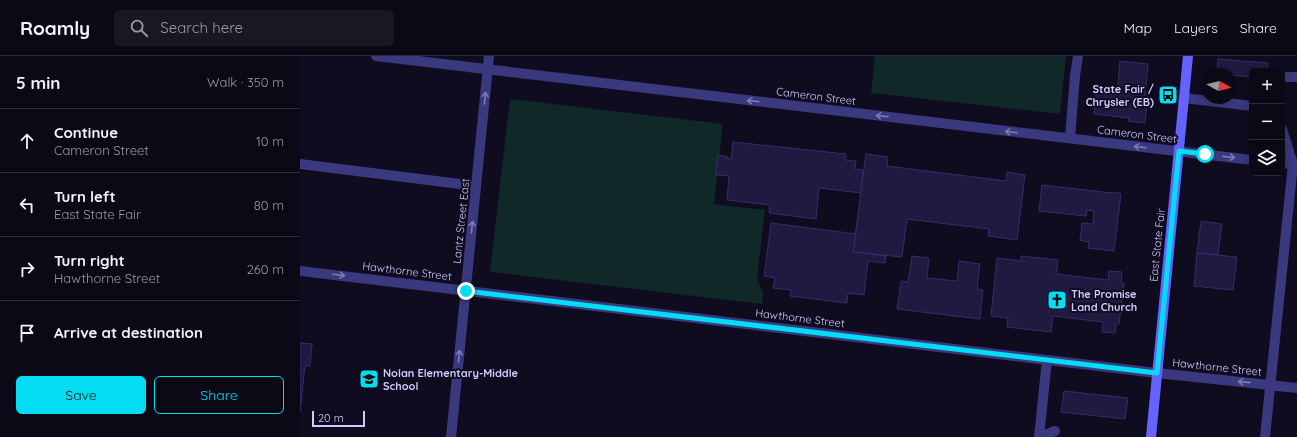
<!DOCTYPE html>
<html lang="en">
<head>
<meta charset="utf-8">
<style>
	body { margin:0; font-family:Quicksand,sans-serif; background:#1a1724; color:#f1f3f6 }
	.controls { position:absolute; right:12px; top:12px; display:grid; overflow:hidden; border-radius:6px; box-shadow:0 2px 10px #0003 }
	.controls button { width:36px; height:36px; display:grid; place-items:center; padding:0; border:0; border-bottom:1px solid #2c2a36; background:#0c0917; color:#f1f3f6; font:20px sans-serif }
	.compass { position:absolute; left:901px; top:12px; width:36px; height:36px; border-radius:50%; background:#0c0917; box-shadow:0 2px 10px #0003; rotate:98deg }
	.scale { position:absolute; left:12px; bottom:10px; width:53px; box-sizing:border-box; padding-left:4px; border:2px solid #d0cbff; border-top:0; font-size:11px; line-height:14px; white-space:nowrap; color:#d0cbff; -webkit-text-stroke:3px #100c1f; paint-order:stroke }
	.stop { position:absolute; width:12px; height:12px; margin:-9px; border:3px solid #02ddf4; border-radius:50%; background:#fff }
	.stop.end { background:#02ddf4; border-color:#fff; box-shadow:0 1px 4px #0008 }
	.list { margin:0; padding:0; list-style:none }
	h2 { display:flex; justify-content:space-between; align-items:center; height:52px; margin:0; padding:0 16px; font-size:17px }
	h2 small { font-size:13px; font-weight:400; color:#9a9aa1 }
	.list li { display:grid; grid-template-columns:26px 1fr auto; gap:12px; align-items:center; box-sizing:border-box; height:64px; padding:0 16px; border-top:1px solid #2c2a36 }
	.list b { display:block; font-size:15px; white-space:nowrap }
	.list p { margin:0; font-size:13px; white-space:nowrap; color:#9a9aa1 }
	.list em { font-size:13px; font-style:normal; color:#9a9aa1 }
	.actions { display:flex; gap:8px; padding:12px 16px }
	.actions a { flex:1; padding:9px 0; border:1px solid #02ddf4; border-radius:6px; text-align:center; font-size:14px; color:#02ddf4 }
	.actions .main { background:#02ddf4; color:#111 }
	.icon { flex:none; width:22px; height:22px; fill:none; stroke:currentColor; stroke-width:2; stroke-linecap:round; stroke-linejoin:round }
	.map { position:relative; flex:none; width:997px; height:381px; overflow:hidden }
	header { display:flex; align-items:center; gap:24px; box-sizing:border-box; height:56px; padding:0 20px; background:#0c0917; border-bottom:1px solid #2c2a36 }
	header strong { font-size:19px }
	nav { display:flex; gap:22px; margin-inline-start:auto; font-size:14px }
	.search { width:280px; height:36px; background:#1a1724; display:flex; align-items:center; gap:10px; box-sizing:border-box; padding:0 14px; border-radius:6px; color:#9a9aa1; font-size:15px }
	main { display:flex }
	aside { flex:1; background:#0c0917 }
	.map>svg:first-child { display:block }
</style>
</head>
<body>
<header>
<strong>Roamly</strong>
<div class="search"><svg class="icon" aria-label="search" viewBox="0 0 24 24"><circle cx="10" cy="10" r="6"/><path d="M15 15l6 6"/></svg>Search here</div>
<nav><a>Map</a><a>Layers</a><a>Share</a></nav>
</header>
<main>
<aside>
<h2>5 min<small>Walk · 350 m</small></h2>
<ul class="list">
<li><svg class="icon" aria-label="ahead" viewBox="0 0 24 24"><path d="M12 20V5M6 11l6-6 6 6"/></svg><div><b>Continue</b><p>Cameron Street</p></div><em>10 m</em></li>
<li><svg class="icon" aria-label="left" viewBox="0 0 24 24"><path d="M17 20v-9H6M10 6l-5 5 5 5"/></svg><div><b>Turn left</b><p>East State Fair</p></div><em>80 m</em></li>
<li><svg class="icon" aria-label="right" viewBox="0 0 24 24"><path d="M7 20v-9h11M14 6l5 5-5 5"/></svg><div><b>Turn right</b><p>Hawthorne Street</p></div><em>260 m</em></li>
<li><svg class="icon" aria-label="arrive" viewBox="0 0 24 24"><path d="M6 21V4h12l-3 4 3 4H6"/></svg><div><b>Arrive at destination</b></div></li>
</ul>
<div class="actions"><a class="main">Save</a><a>Share</a></div>
</aside>
<div class="map">
<svg width="997" height="381" viewBox="0 0 997 381">
	<rect width="100%" height="100%" fill="#100c1f"/>
	<g fill="#102928">
		<path d="M575,0H766L760,58L571,37Z"/>
		<path d="M210,43L423,68L414,148L465,154L457,222L463,237L462,248L190,216Z"/>
	</g>
	<g fill="#201940" stroke="#372b6c">
		<path d="M918,3L968,7L967,15H952V21L931,19V18H917Z"/>
		<path d="M820,5L848,8L845,41L848,42L845,67L828,65L829,62L794,58L796,37L817,39Z"/>
		<path d="M433,86L546,98L545,104L556,105L555,113L563,114L561,137L519,132L516,163L469,157L470,149L427,144L429,120L416,119L418,99L428,101V103H431Z"/>
		<path d="M566,98L588,101L587,110L706,125L707,116L725,119L717,184L688,180L689,173L607,163L602,201L553,196Z"/>
		<path d="M742,129L812,137L816,136L821,138L814,195L788,192L789,186L780,184L782,167L793,168L794,155L787,154L786,160L739,155Z"/>
		<path d="M901,165L922,168L918,199L897,197Z"/>
		<path d="M471,167L556,178L553,196L586,200L585,207L568,205L564,239L548,237L547,247L490,240L491,234L473,232L475,222L464,220Z"/>
		<path d="M897,197L937,201L933,234L894,230Z"/>
		<path d="M612,200L629,202L627,222L657,225L659,205L680,208L677,233L683,234L680,263L597,253L601,225L608,226Z"/>
		<path d="M721,200L758,204L756,218L808,224L809,215L822,216L821,227H824L819,268H816L815,277L802,276L803,266L753,260L751,276L707,271L708,262L691,260L697,202L721,205Z"/>
		<path d="M0,287L12,288L10,310H5L0,356Z"/>
		<path d="M764,335L828,342L825,363L761,356Z"/>
	</g>
	<g fill="none" stroke-linecap="round" stroke-linejoin="round">
		<g stroke="#3a387e" stroke-width="10">
			<path d="M982,21H997"/>
			<path d="M884,42L952,50"/>
			<path d="M770,82L775,20L778,0"/>
			<path d="M0,108L176,130"/>
			<path d="M739,381L747,304"/>
			<path d="M740,381L755,375"/>
			<path d="M965,381L993,108L982,73"/>
		</g>
		<g stroke="#3a387e" stroke-width="10">
			<path d="M76,0L952,104"/>
			<path d="M982,107L997,109"/>
			<path d="M0,215L857,317L997,332"/>
			<path d="M151,381L189,0"/>
		</g>
		<path stroke="#6662fe" stroke-width="10" d="M851,381L888,0"/>
	</g>
	<defs><path id="oneway-shaft" d="M-6 0H5M1.5-3L5.5 0L1.5 3" fill="none" stroke-width="1.6" stroke-linecap="round" stroke-linejoin="round"/></defs>
	<g stroke="#7e7ab8">
		<use href="#oneway-shaft" transform="translate(185 42) rotate(-84)"/>
		<use href="#oneway-shaft" transform="translate(453 45) rotate(-173)"/>
		<use href="#oneway-shaft" transform="translate(582 60) rotate(-173)"/>
		<use href="#oneway-shaft" transform="translate(711 76) rotate(-173)"/>
		<use href="#oneway-shaft" transform="translate(840 91) rotate(-173)"/>
		<use href="#oneway-shaft" transform="translate(929 101) rotate(6)"/>
		<use href="#oneway-shaft" transform="translate(172 171) rotate(-84)"/>
		<use href="#oneway-shaft" transform="translate(39 219) rotate(7)"/>
		<use href="#oneway-shaft" transform="translate(159 300) rotate(-84)"/>
		<use href="#oneway-shaft" transform="translate(944 326) rotate(-174)"/>
	</g>
	<g fill="none" stroke-linecap="round" stroke-linejoin="round">
		<path stroke="#02ddf4" stroke-width="5" d="M166,235L857,317L879,95L905,98"/>
	</g>
	<defs>
		<g id="bus-square" transform="scale(1)"><rect x="-9" y="-9" width="18" height="18" rx="4" fill="#02ddf4" stroke="#100c1f"/><path d="M-5-6H5V4H4V6H2V4H-2V6H-4V4H-5ZM-3.5-4V0h7V-4ZM-3.5 1.2v1.5H-2V1.2ZM2 1.2v1.5H3.5V1.2Z" fill="#111"/></g>
		<g id="church-square" transform="scale(1)"><rect x="-9" y="-9" width="18" height="18" rx="4" fill="#02ddf4" stroke="#100c1f"/><path d="M-1.2-6h2.4v3.5h3.3v2.4h-3.3V6h-2.4V-.1h-3.3v-2.4h3.3Z" fill="#111"/></g>
		<g id="school-square" transform="scale(1)"><rect x="-9" y="-9" width="18" height="18" rx="4" fill="#02ddf4" stroke="#100c1f"/><path d="M0-5L7-2L0 1L-7-2ZM-4 1L0 2.5L4 1V4Q0 6-4 4Z" fill="#111"/></g>
	</defs>
	<g fill-rule="evenodd">
		<use href="#bus-square" x="868" y="39"/>
		<use href="#church-square" x="757" y="244"/>
		<use href="#school-square" x="69" y="323"/>
	</g>
	<g text-anchor="middle" dominant-baseline="central" stroke-width="4" stroke-linejoin="round" paint-order="stroke">
		<g font-size="11" font-weight="bold" fill="#d0cbff" stroke="#100c1f" text-anchor="start">
			<text x="854" y="33" text-anchor="end">State Fair /<tspan x="854" dy="13">Chrysler (EB)</tspan></text>
			<text x="771" y="238">The Promise<tspan x="771" dy="13">Land Church</tspan></text>
			<text x="83" y="317">Nolan Elementary-Middle<tspan x="83" dy="13">School</tspan></text>
		</g>
		<g font-size="11" fill="#d0cbff" stroke="#100c1f">
			<text transform="translate(516 40) rotate(7)">Cameron Street</text>
			<text transform="translate(837 78) rotate(7)">Cameron Street</text>
			<text transform="translate(161 165) rotate(-84)">Lantz Street East</text>
			<text transform="translate(857 189) rotate(-84)">East State Fair</text>
			<text transform="translate(107 215) rotate(7)">Hawthorne Street</text>
			<text transform="translate(500 262) rotate(7)">Hawthorne Street</text>
			<text transform="translate(917 311) rotate(6)">Hawthorne Street</text>
		</g>
	</g>
</svg>
<div class="controls">
<button>+</button>
<button>−</button>
<button><svg class="icon" aria-label="layers" viewBox="0 0 24 24"><path d="M12 4l9 5-9 5-9-5zM3 14l9 5 9-5"/></svg></button>
</div>
<svg class="compass" viewBox="-18 -18 36 36"><path d="M0-13l5 13h-10z" fill="#e53935"/><path d="M0 13l5-13h-10z" fill="#9a9aa1"/></svg>
<div class="scale">20 m</div>
<div class="stop" style="left:905px;top:98px"></div>
<div class="stop end" style="left:166px;top:235px"></div>
</div>
</main>
</body>
</html>
